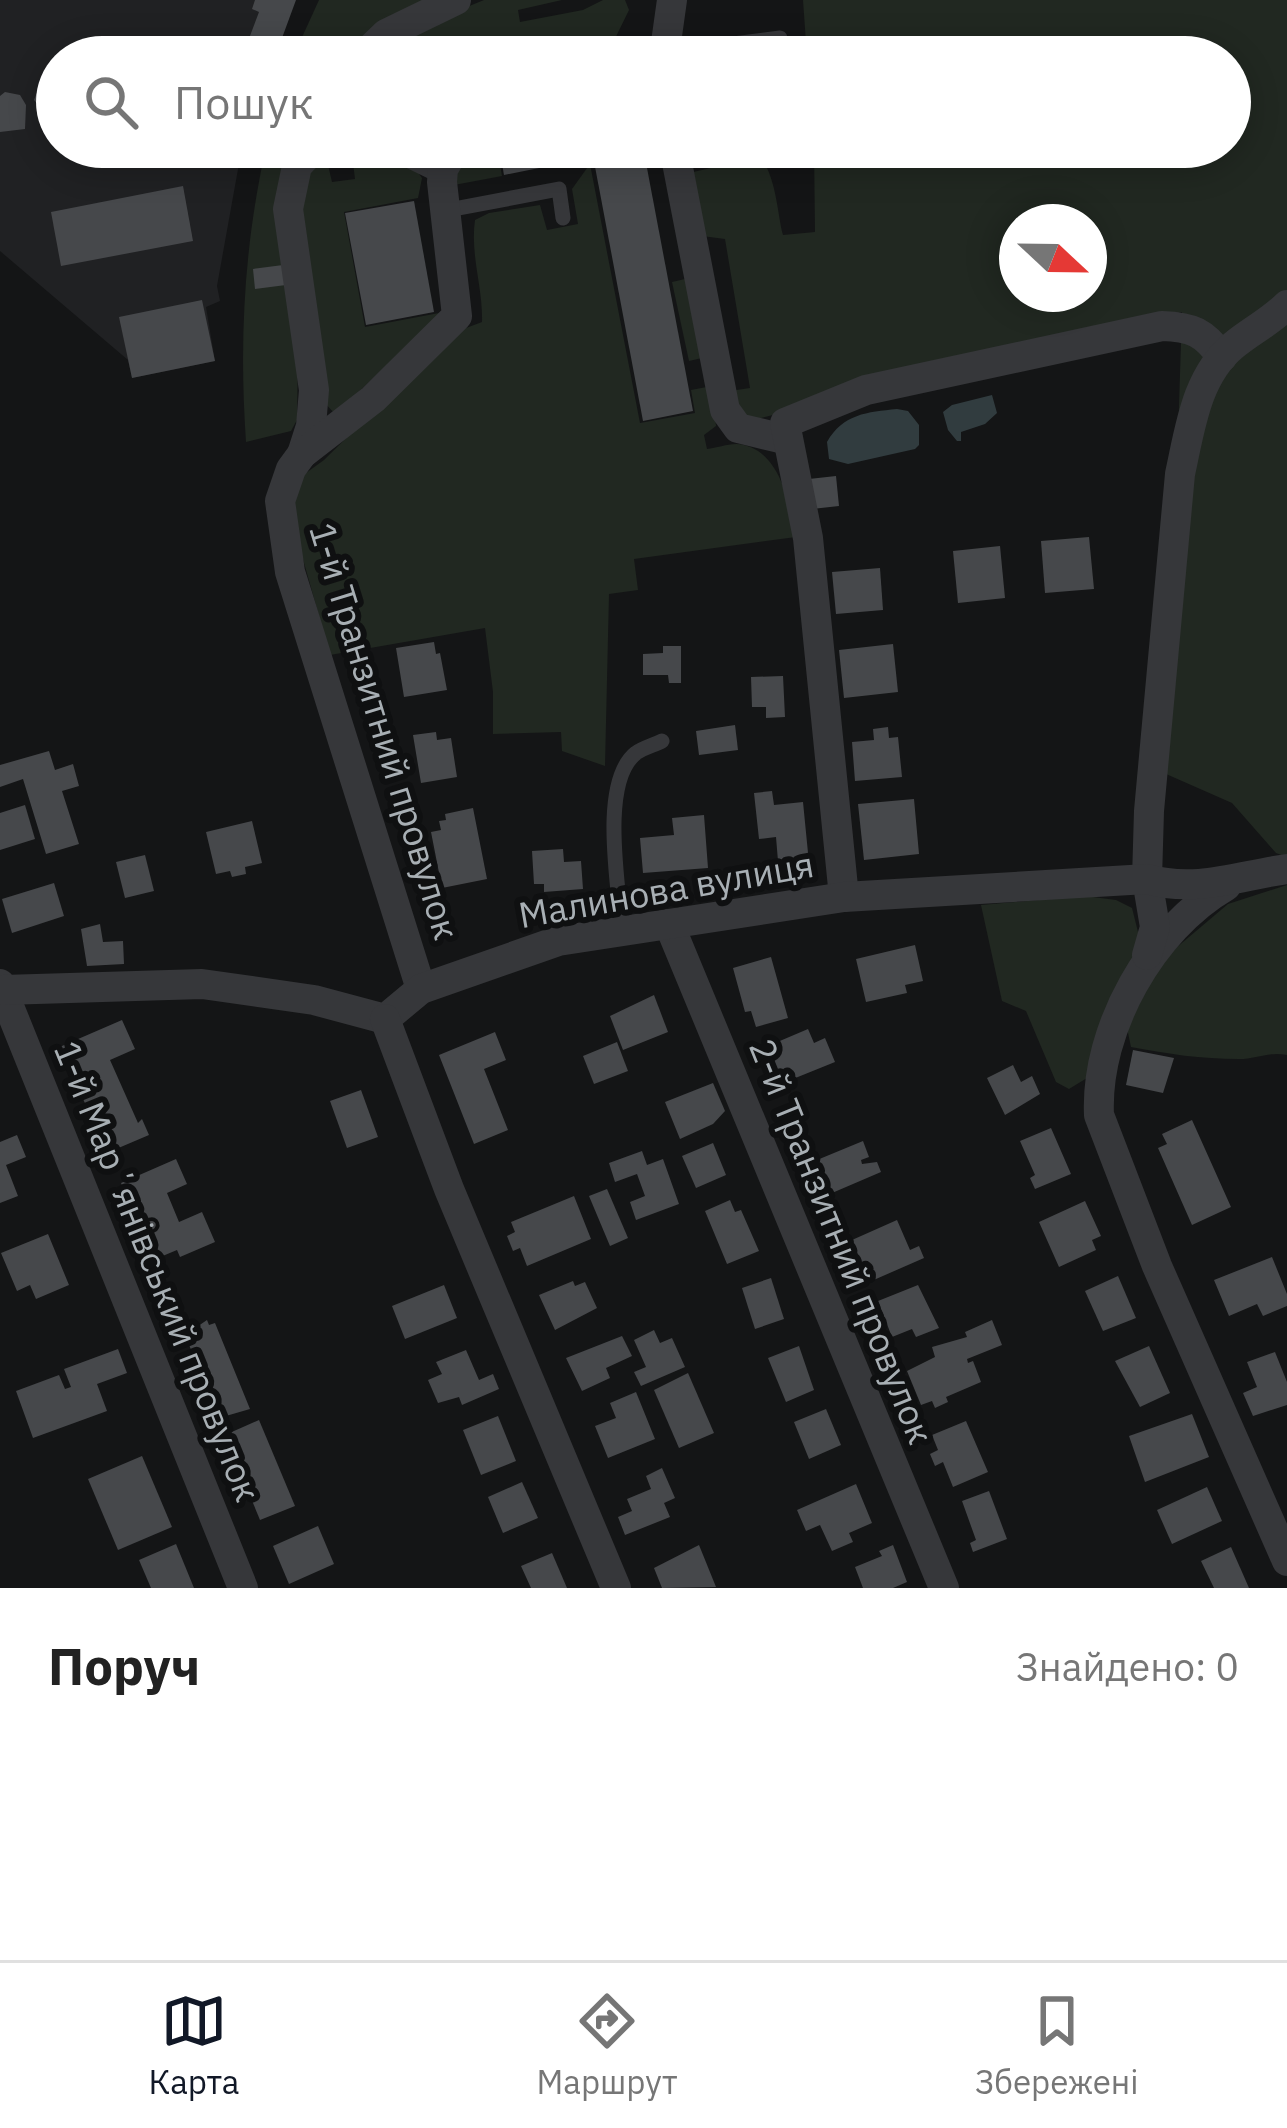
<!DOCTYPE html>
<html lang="uk">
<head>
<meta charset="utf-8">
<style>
	body { margin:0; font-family:"IBM Plex Sans",sans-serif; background:#f2f2f2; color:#222 }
	.compass { position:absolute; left:999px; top:204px; width:108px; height:108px; border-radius:50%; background:#fff; box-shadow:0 6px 30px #0003; rotate:112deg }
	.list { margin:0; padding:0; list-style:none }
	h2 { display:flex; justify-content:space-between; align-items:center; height:156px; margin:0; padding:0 48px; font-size:51px }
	h2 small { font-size:39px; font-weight:400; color:#767676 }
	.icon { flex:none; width:66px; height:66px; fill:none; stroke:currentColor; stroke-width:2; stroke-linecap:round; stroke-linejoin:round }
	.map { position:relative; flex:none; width:1287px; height:1588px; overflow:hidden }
	.search { position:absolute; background:#fff; box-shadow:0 6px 30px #0003; left:36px; right:36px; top:36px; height:132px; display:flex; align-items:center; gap:30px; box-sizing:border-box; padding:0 42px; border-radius:66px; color:#767676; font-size:45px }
	.sheet { height:372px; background:#fff }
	nav { display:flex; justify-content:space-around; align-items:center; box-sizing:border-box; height:168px; border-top:3px solid #e0e0e0; background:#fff; font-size:33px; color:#767676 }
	nav a { display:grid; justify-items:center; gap:6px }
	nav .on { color:#111827 }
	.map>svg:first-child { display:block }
</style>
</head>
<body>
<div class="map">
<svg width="1287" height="1588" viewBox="0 0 1287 1588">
	<rect width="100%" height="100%" fill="#141516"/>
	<path fill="#202123" d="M0,0H292L270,57H57V147H242L217,286L220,301L206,307L215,361L132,378L128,360L0,251Z"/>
	<g fill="#212821" fill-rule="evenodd">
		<path d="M319,0H434L353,57H293Z"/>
		<path d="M484,0H562L518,10L520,22L583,10L603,0H625L629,10L606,57H453L449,44L397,57H374L413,29Z"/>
		<path d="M803,0H1287V857L1276,853L1232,803L1157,770L1172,623L1182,312L753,420L738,413L730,391L750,388L725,239L702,236L689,173L715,167L712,148C722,147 734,146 743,147C776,153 776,210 783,235L815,232L814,147H1230V57H807ZM1017,222H1089V294H1017Z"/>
		<path d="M266,147H301L297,420L291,431L246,442C239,341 244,246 266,147Z"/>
		<path d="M351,147C378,147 407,155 422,178L418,198L344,212L365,327L439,313V316L335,414L324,402L300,186L320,157L323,165H328L332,182L355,179Z"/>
		<path d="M465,147H497L502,176L454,185Z"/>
		<path d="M590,164L640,423L695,413L691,390L712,386L716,426L704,435L707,449C716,448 727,444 736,444C780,446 790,505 796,537L634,559L638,590L609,594L605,766L562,751L561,732L493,734V692L485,628L330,655L299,545L294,497L299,478L324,460L439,346L458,331L482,322C483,287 470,255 475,220L489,213L540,205L547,230L578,224L572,189Z"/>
		<path d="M685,279L702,358L689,361L672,282Z"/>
		<path d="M1287,885V1055C1270,1051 1256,1059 1239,1059C1201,1059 1168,1054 1131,1047L1127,1028L1163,959L1228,904Z"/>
		<path d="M1085,896L1116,900L1132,908L1140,940L1087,1078L1069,1089L1056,1082L1026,1011L1002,1001L981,905Z"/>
	</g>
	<g fill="#313c3f">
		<path d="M992,395L997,413L985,424L961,432V441H957L948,430L943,412L952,405Z"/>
		<path d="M897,409L908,411L919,425V445L915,449L848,464L829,459L827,442C843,414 867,412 897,409Z"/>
	</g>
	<g fill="#46484b">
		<path d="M255,0H296L275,57H242L259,12L252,9Z"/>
		<path d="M449,44L453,57H404V55Z"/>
		<path d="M50,81L57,83V119L47,121L45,112L34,100L40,85Z"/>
		<path d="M5,92L20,95L26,105L25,129L0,132V96Z"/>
		<path d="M499,147H581L584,159L504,175Z"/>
		<path d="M640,147H643L693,411L643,421L593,156Z"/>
		<path d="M183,186L193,241L61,266L51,212Z"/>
		<path d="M414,201L434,312L366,325L345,213Z"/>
		<path d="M283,265L286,285L255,289L253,269Z"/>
		<path d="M202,300L215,361L132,378L119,317Z"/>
		<path d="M836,476L839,506L812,509L809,479Z"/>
		<path d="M1089,537L1094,589L1045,593L1041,541Z"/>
		<path d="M1000,546L1005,598L958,603L953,551Z"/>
		<path d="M880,568L883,610L836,614L832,572Z"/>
		<path d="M434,642L436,654L440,653L447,690L404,697L396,648Z"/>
		<path d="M893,644L898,692L844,698L839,650Z"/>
		<path d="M663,646H681V683H669L668,675H643V654L663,653Z"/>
		<path d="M783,676L785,717L766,718V707H752L751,677Z"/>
		<path d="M735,725L738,750L699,755L696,731Z"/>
		<path d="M888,727L889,738L898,737L902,777L855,781L852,742L874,740L873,729Z"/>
		<path d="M436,732L437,740L451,738L457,777L421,783L413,735Z"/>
		<path d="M49,751L55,770L73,764L79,786L62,791L79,844L46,854L23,779L0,787V765Z"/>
		<path d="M772,791L774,805L803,802L809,863L800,865L799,859L778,861L776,837L759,839L754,793Z"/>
		<path d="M914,799L919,854L864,860L858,804Z"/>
		<path d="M25,805L35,839L0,850V813Z"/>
		<path d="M473,808L487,879L442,888L431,832L441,830L439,821L446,820L445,814Z"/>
		<path d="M704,815L708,868L643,873L640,838L674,835L672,818Z"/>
		<path d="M252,821L262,863L245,867L246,874L232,877L230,871L216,874L206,832Z"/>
		<path d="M563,849L564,862L581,861L583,889L544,892V884H534L532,851Z"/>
		<path d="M145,855L154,891L125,898L116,862Z"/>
		<path d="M54,883L64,916L12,933L2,899Z"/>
		<path d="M100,924L103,942L123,941L124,964L87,966L81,929Z"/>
		<path d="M915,945L923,981L905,985L907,993L866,1002L856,959Z"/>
		<path d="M771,957L788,1018L756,1027L751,1011L745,1012L733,968Z"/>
		<path d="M654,995L668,1032L623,1050L610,1016Z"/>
		<path d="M122,1020L135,1049L110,1060L138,1123L142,1119L149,1135L102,1155L96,1141L101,1138L66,1062L62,1064L55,1049Z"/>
		<path d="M808,1029L814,1043L825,1038L835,1062L783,1083L768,1046Z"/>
		<path d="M495,1032L506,1060L484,1069L508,1130L474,1144L439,1055Z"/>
		<path d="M617,1042L628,1071L594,1084L583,1056Z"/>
		<path d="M1133,1050L1174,1058L1163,1093L1126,1085Z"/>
		<path d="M1013,1065L1021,1082L1032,1076L1040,1094L1005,1115L987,1078Z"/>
		<path d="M713,1083L725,1111L713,1124L680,1139L665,1102Z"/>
		<path d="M361,1090L378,1137L347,1148L330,1101Z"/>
		<path d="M1192,1120L1231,1207L1192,1225L1158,1148L1167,1144L1162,1134Z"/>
		<path d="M1051,1128L1071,1174L1035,1189L1030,1178L1035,1175L1020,1141Z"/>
		<path d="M17,1135L26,1157L6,1165L18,1196L0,1203V1142Z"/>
		<path d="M863,1141L869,1157L861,1160L862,1164L877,1162L881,1172L832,1193L817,1160Z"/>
		<path d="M713,1143L726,1175L696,1188L682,1156Z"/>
		<path d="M642,1151L647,1165L663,1159L679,1204L636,1220L630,1202L645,1196L637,1174L615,1182L609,1163Z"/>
		<path d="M176,1159L187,1184L167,1193L179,1222L202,1212L215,1242L180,1257L177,1250L153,1260L121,1183Z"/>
		<path d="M607,1189L628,1238L610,1246L589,1196Z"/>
		<path d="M574,1196L591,1239L527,1266L520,1248L513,1251L507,1236L515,1232L511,1222Z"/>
		<path d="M730,1200L735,1212L741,1210L759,1251L727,1264L705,1211Z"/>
		<path d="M1085,1201L1101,1236L1092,1240L1096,1250L1059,1267L1039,1222Z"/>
		<path d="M897,1220L910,1250L919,1246L924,1258L860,1286L856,1275L865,1271L852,1240Z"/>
		<path d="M48,1234L69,1285L36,1299L30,1285L17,1291L1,1253Z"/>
		<path d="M1272,1257L1287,1294V1306L1263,1316L1257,1304L1229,1316L1214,1280Z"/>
		<path d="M1118,1276L1136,1318L1103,1331L1085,1291Z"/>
		<path d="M771,1278L784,1319L755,1329L742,1288Z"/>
		<path d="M573,1281L575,1286L585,1282L597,1308L555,1330L539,1295Z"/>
		<path d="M444,1285L457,1318L405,1339L392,1306Z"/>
		<path d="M918,1285L939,1328L916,1337L912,1329L892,1337L878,1301Z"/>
		<path d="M207,1320L209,1325L215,1323L250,1409L219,1418L185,1335Z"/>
		<path d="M992,1320L1002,1345L967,1359L968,1363L973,1361L981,1382L946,1397L948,1402L935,1408L932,1401L921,1405L907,1371L935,1357L932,1347L967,1337L965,1332Z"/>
		<path d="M654,1330L660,1343L672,1338L685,1367L641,1386L634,1372L646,1367L634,1340Z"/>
		<path d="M622,1336L632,1356L606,1368L610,1378L582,1391L566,1358Z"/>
		<path d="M799,1346L814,1390L786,1402L768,1358Z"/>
		<path d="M1149,1346L1170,1393L1140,1407L1115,1361Z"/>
		<path d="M118,1349L127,1373L97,1384L107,1411L33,1438L16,1391L59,1375L65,1389L71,1387L64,1369Z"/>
		<path d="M466,1350L479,1380L493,1374L499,1389L462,1405L459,1397L438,1403L428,1380L442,1374L436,1362Z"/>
		<path d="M1275,1352L1287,1382V1405L1253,1416L1243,1393L1257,1387L1247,1362Z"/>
		<path d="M688,1373L714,1433L679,1448L654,1390Z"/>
		<path d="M636,1392L655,1439L608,1458L595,1426L616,1418L610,1403Z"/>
		<path d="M826,1409L841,1445L809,1459L794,1422Z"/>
		<path d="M1192,1414L1209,1457L1145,1482L1129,1436Z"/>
		<path d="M498,1416L516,1461L481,1475L463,1430Z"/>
		<path d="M259,1420L295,1506L260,1520L225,1435Z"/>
		<path d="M966,1421L988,1472L953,1487L943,1462L935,1466L930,1454L938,1450L932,1435Z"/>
		<path d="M142,1456L172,1527L118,1550L88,1479Z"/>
		<path d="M662,1468L675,1498L664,1503L670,1517L625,1535L618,1517L632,1511L627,1499L651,1489L646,1476Z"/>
		<path d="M522,1482L538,1518L503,1533L488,1497Z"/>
		<path d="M856,1484L872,1523L849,1533L853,1542L832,1551L820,1525L806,1531L797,1510Z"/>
		<path d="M1207,1487L1222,1521L1172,1544L1157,1510Z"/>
		<path d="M989,1491L1007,1539L973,1552L970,1543L976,1540L962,1501Z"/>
		<path d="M318,1526L334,1564L289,1584L273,1546Z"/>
		<path d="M176,1544L194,1588H151L139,1560Z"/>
		<path d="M699,1545L716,1587L662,1588L654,1568Z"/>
		<path d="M893,1545L907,1582L893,1588H863L855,1567L882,1556L879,1551Z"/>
		<path d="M1231,1547L1249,1588H1214L1201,1561Z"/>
		<path d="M552,1553L567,1588H531L521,1566Z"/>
	</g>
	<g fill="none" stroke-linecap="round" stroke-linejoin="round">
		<g stroke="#36373a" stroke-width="15">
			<path d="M663,53L780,38"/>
			<path d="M443,211L559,189L563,218"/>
			<path d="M622,931C619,888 599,782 636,753C643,748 654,745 662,741"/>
		</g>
		<g stroke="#36373a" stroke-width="30">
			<path d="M362,57L386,34L456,0"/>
			<path d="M664,57L672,0"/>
			<path d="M398,147L443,169"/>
			<path d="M674,147L725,410L738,428L788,440"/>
			<path d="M302,454L311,426L314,390L288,209L297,166L315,147"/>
			<path d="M1226,886C1152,929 1095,1029 1099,1115L1157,1266L1287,1561"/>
			<path d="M844,897L808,538L785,423L866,390L1162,326C1192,327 1204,332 1222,357"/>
			<path d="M669,924L944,1588"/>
			<path d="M1147,955L1155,927L1147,879L1149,811L1180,474C1190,429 1196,376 1234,345C1251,331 1271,321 1287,305"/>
			<path d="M0,984L243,1588"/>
			<path d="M421,989L290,572L280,501L291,469L302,454L373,399L457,316L442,182L443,169L456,147"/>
			<path d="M3,990L202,984L314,1000L385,1019L421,989L558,941L844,897L1147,879C1196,893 1238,876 1287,869"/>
			<path d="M385,1019L449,1189L616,1588"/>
		</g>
	</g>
	<g text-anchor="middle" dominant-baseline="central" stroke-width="12" stroke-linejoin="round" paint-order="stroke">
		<g font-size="36" fill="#a8afb4" stroke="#0f1011">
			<text transform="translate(385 731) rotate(73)">1-й Транзитний провулок</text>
			<text transform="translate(666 889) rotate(-10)">Малинова вулиця</text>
			<text transform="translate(842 1241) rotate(68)">2-й Транзитний провулок</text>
			<text transform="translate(158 1271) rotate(68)">1-й Марʼянівський провулок</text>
		</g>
	</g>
</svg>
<svg class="compass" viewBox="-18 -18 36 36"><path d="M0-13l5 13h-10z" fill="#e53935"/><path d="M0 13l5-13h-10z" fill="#767676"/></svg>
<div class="search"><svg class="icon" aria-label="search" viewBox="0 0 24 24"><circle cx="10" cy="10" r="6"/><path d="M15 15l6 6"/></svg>Пошук</div>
</div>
<section class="sheet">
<h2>Поруч<small>Знайдено: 0</small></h2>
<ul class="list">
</ul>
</section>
<nav>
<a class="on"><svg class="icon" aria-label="map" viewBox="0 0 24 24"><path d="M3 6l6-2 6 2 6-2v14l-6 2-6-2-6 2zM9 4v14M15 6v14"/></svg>Карта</a>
<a><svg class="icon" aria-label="directions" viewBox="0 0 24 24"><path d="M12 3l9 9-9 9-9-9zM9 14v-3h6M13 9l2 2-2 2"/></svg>Маршрут</a>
<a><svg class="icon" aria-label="saved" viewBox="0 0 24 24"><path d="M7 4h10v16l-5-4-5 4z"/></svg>Збережені</a>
</nav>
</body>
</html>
